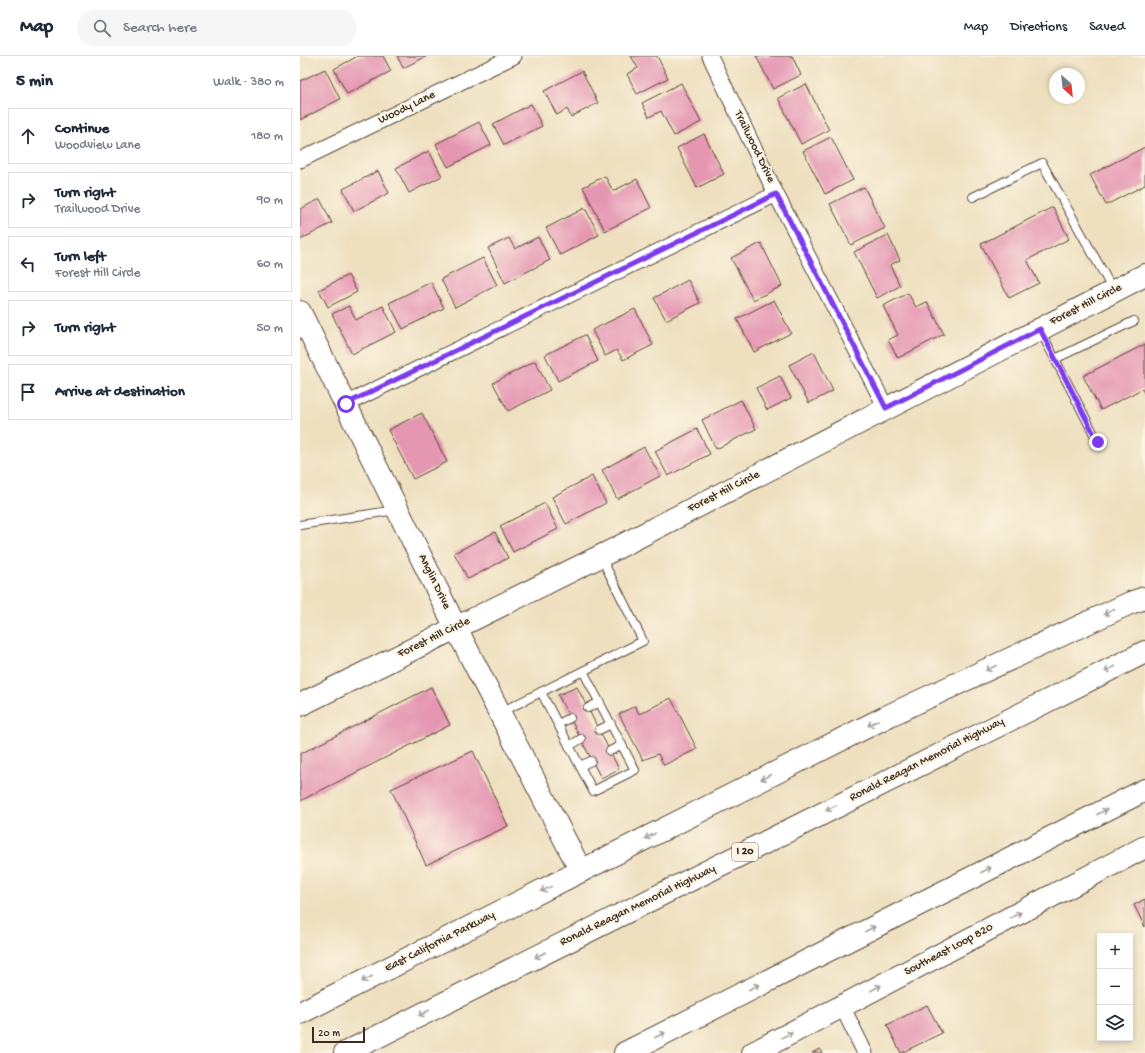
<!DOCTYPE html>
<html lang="en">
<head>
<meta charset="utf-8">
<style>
	body { margin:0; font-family:"Gochi Hand",sans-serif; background:#f6f6f7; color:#1f2937 }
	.controls { position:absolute; right:12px; bottom:12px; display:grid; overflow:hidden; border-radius:0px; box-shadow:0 2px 6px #0003 }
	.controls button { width:36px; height:36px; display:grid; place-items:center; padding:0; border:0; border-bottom:1px solid #e0e1e3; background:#fff; color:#1f2937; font:20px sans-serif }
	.compass { position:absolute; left:749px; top:12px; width:36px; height:36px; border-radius:50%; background:#fff; box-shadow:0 2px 6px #0003; rotate:153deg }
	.scale { position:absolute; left:12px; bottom:10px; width:53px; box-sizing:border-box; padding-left:4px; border:2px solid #3b2a1e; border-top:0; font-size:11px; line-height:14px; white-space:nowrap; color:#3b2a1e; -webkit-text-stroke:3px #fcf5e5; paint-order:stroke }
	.stop { position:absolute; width:12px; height:12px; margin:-9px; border:3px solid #7c3aed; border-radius:50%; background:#fff }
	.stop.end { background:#7c3aed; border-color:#fff; box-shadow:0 1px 4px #0008 }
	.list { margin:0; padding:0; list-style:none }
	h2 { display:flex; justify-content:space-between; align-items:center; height:52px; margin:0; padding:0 16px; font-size:17px }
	h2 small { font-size:13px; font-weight:400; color:#747a83 }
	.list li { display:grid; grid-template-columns:26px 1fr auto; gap:12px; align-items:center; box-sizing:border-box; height:56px; margin:0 8px 8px; padding:0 8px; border:1px solid #e0e1e3; border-radius:0px }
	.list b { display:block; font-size:15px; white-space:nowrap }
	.list p { margin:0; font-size:13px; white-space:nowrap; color:#747a83 }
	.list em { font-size:13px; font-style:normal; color:#747a83 }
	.icon { flex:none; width:22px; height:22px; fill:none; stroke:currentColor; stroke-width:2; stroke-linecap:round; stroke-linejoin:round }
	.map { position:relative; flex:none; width:845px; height:997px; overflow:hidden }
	header { display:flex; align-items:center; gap:24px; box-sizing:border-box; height:56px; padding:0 20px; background:#fff; border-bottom:1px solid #e0e1e3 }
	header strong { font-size:19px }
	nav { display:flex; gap:22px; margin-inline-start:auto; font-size:14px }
	.search { width:280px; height:36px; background:#f6f6f7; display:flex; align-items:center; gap:10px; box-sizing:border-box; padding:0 14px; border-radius:22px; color:#747a83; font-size:15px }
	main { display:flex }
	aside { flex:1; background:#fff }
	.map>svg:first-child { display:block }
</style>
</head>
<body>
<header>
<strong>Map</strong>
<div class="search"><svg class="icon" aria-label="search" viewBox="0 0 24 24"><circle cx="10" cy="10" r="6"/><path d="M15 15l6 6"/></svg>Search here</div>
<nav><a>Map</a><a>Directions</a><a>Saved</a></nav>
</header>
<main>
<aside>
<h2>5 min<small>Walk · 380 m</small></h2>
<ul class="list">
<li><svg class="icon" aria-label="ahead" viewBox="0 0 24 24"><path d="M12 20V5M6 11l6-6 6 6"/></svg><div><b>Continue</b><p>Woodview Lane</p></div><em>180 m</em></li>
<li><svg class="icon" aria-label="right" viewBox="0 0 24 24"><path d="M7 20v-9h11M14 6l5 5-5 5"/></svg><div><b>Turn right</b><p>Trailwood Drive</p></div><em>90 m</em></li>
<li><svg class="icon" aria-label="left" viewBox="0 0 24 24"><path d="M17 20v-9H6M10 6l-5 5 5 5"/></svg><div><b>Turn left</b><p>Forest Hill Circle</p></div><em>60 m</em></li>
<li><svg class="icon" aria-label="right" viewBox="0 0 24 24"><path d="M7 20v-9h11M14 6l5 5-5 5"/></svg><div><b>Turn right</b></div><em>50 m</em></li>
<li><svg class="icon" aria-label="arrive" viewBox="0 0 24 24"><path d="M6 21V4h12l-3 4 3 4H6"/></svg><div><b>Arrive at destination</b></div></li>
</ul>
</aside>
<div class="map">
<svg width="845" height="997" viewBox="0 0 845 997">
	<rect width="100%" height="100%" fill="#fcf5e5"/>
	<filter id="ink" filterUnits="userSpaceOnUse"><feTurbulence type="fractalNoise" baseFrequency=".025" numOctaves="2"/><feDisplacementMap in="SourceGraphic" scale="8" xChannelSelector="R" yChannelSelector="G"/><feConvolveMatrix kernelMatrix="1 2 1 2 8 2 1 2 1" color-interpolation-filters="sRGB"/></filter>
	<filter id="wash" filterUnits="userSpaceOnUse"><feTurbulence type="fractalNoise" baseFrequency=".012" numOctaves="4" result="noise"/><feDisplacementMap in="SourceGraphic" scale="16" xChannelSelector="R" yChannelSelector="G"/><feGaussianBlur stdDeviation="0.9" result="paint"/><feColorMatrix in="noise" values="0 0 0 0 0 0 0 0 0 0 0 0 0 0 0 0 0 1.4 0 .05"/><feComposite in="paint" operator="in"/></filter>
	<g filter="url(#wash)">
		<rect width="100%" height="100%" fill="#eee0bf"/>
		<g id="blocks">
			<g fill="#e597b2">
				<path d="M58,0H83L91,15L47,38L34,13Z"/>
				<path d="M97,0H127L103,12Z"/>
				<path d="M331,0H357L368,22L337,38L327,18L338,12Z"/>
				<path d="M456,0H492L501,19L473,33Z"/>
				<path d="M25,13L40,43L0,64V25Z"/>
				<path d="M282,15L298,47L271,61L267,53L257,59L244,35Z"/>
				<path d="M381,27L401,66L374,80L361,55L349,61L342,47Z"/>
				<path d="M506,28L529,74L501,88L478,42Z"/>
				<path d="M231,48L242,70L204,89L193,68Z"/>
				<path d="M179,66L191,89L148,111L136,88Z"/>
				<path d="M404,78L424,118L397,132L377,92Z"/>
				<path d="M531,81L553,124L525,138L503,95Z"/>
				<path d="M845,91V129L806,149L790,119Z"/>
				<path d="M129,95L142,120L109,137L96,112Z"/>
				<path d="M78,115L89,137L54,155L43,133Z"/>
				<path d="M305,120L313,135L337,123L351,152L305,175L283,131Z"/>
				<path d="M564,131L585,172L551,189L530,148Z"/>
				<path d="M20,143L32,167L0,184V153Z"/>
				<path d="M753,151L769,183L727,204L739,227L709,242L681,188Z"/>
				<path d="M285,152L299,179L260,199L246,172Z"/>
				<path d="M588,179L600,204L590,209L600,230L577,242L554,196Z"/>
				<path d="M238,181L250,204L205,227L188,192L209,182L215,193Z"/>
				<path d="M461,187L482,230L453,244L431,202Z"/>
				<path d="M183,202L197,229L155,251L141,223Z"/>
				<path d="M48,219L57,236L28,251L19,234Z"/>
				<path d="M388,224L400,247L366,264L354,242Z"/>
				<path d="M131,226L144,252L103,273L89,247Z"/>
				<path d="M608,237L616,251L627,246L644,278L598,302L588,284L598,279L583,250Z"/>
				<path d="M474,244L491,277L454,296L437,263Z"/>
				<path d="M49,250L56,264L83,250L96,276L52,298L32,258Z"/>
				<path d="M335,253L353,289L323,304L317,294L305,300L292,274Z"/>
				<path d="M285,279L298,305L258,325L245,299Z"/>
				<path d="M845,288V339L842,333L801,354L783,320Z"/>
				<path d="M514,296L533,335L509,347L489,309Z"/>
				<path d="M235,305L250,334L208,355L193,327Z"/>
				<path d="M480,320L491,342L467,354L456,332Z"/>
				<path d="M441,344L456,373L416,393L402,364Z"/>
				<path d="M122,357L147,406L113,423L88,374Z"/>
				<path d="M397,373L410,398L368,420L355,395Z"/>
				<path d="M344,391L360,420L317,443L302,414Z"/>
				<path d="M292,420L306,447L266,468L252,441Z"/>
				<path d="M245,447L258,473L213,496L200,470Z"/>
				<path d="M195,476L208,502L168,523L154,497Z"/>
				<path d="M131,631L150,669L0,745V698Z"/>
				<path d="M277,631L319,713L301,722L258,639Z"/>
				<path d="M371,642L397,693L364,709L358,698L343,704L319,658L335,650L339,658Z"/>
				<path d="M173,695L208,770L126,809L91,733Z"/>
				<path d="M845,843V871L834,849Z"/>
				<path d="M627,949L642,977L601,997L587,969Z"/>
				<path d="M520,993L522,997H512Z"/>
			</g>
		</g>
	</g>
	<g filter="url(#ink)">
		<use href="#blocks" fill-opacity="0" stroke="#564536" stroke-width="1"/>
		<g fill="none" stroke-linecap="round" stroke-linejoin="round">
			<g stroke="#564536" stroke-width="10">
				<g id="lane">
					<path d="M673,141L742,107L813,234"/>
					<path d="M740,274L798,386"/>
					<path d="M755,303L834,265"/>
					<path d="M0,469L96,454"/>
					<path d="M241,636L293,735L335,714L283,615"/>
					<path d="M288,652L300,646"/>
					<path d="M201,656L343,585L301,501"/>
					<path d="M258,668L270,662"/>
					<path d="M299,674L311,668"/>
					<path d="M269,690L281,683"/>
					<path d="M310,695L322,689"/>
					<path d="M280,710L291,705"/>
				</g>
			</g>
			<g stroke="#564536" stroke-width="17">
				<g id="street">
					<path d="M410,0L476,138L586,352"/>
					<path d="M0,104L214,0"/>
					<path d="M46,348L476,138"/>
					<path d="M542,950L565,997"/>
				</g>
			</g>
			<g stroke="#564536" stroke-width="24">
				<g id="secondary">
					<path d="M0,256L156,572L281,815L0,957"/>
					<path d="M0,649L315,493L845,219"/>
					<path d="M453,997L845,791"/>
				</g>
			</g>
			<g stroke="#564536" stroke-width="24">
				<g id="highway">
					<path d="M281,815L590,659L830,547L845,542"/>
					<path d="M45,997L845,596"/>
					<path d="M325,997L845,734"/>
				</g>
			</g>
			<use href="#lane" stroke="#fff" stroke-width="8"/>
			<use href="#street" stroke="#fff" stroke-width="15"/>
			<use href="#secondary" stroke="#fff" stroke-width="22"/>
			<use href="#highway" stroke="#fff" stroke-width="22"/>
		</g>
		<defs><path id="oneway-shaft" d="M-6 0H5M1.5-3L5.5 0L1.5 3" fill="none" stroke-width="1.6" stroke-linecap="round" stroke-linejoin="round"/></defs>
		<g stroke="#a79f9a">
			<use href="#oneway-shaft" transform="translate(809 556) rotate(155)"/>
			<use href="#oneway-shaft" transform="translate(691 612) rotate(155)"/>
			<use href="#oneway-shaft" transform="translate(810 613) rotate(153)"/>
			<use href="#oneway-shaft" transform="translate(573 667) rotate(153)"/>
			<use href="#oneway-shaft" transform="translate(466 721) rotate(153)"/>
			<use href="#oneway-shaft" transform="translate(531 752) rotate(153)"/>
			<use href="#oneway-shaft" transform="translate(802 756) rotate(-27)"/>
			<use href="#oneway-shaft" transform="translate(350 780) rotate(153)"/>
			<use href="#oneway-shaft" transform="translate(686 814) rotate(-27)"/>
			<use href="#oneway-shaft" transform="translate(246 833) rotate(154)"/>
			<use href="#oneway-shaft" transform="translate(716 859) rotate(-28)"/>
			<use href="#oneway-shaft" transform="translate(570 873) rotate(-27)"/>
			<use href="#oneway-shaft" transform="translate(240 899) rotate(153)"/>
			<use href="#oneway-shaft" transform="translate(67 923) rotate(153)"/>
			<use href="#oneway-shaft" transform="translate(454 931) rotate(-27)"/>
			<use href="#oneway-shaft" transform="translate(576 932) rotate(-28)"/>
			<use href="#oneway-shaft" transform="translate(124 957) rotate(153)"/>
			<use href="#oneway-shaft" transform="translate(360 979) rotate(-27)"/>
			<use href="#oneway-shaft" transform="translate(487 979) rotate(-28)"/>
		</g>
	</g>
	<g fill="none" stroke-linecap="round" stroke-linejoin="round" filter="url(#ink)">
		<path stroke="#7c3aed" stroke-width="5" d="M46,348L476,138L586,352L740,273L798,386"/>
	</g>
	<g text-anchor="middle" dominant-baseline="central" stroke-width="4" stroke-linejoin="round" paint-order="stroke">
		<rect fill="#fcf5e5" stroke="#75675a" stroke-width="1" x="432" y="787" width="26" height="18" rx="3"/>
		<g font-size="11" font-weight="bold" fill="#3b2a1e">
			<text x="445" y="796">I 20</text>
		</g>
		<g font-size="12" fill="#3b2a1e" stroke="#fcf5e5">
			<text transform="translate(107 52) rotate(-26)">Woody Lane</text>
			<text transform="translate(454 91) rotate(64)">Trailwood Drive</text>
			<text transform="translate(786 249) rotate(-27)">Forest Hill Circle</text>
			<text transform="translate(424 436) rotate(-27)">Forest Hill Circle</text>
			<text transform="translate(134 526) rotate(64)">Anglin Drive</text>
			<text transform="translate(134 582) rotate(-26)">Forest Hill Circle</text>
			<text transform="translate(627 704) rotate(-27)">Ronald Reagan Memorial Highway</text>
			<text transform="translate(338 850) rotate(-26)">Ronald Reagan Memorial Highway</text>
			<text transform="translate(140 886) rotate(-27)">East California Parkway</text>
			<text transform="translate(649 894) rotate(-28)">Southeast Loop 820</text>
		</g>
	</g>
</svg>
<div class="controls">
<button>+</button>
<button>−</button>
<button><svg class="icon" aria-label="layers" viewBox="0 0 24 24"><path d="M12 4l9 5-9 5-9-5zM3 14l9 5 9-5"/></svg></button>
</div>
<svg class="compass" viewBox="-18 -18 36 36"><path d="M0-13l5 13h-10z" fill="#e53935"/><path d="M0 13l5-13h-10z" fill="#747a83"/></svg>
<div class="scale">20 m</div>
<div class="stop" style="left:46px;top:348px"></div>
<div class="stop end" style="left:798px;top:386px"></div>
</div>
</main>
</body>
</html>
